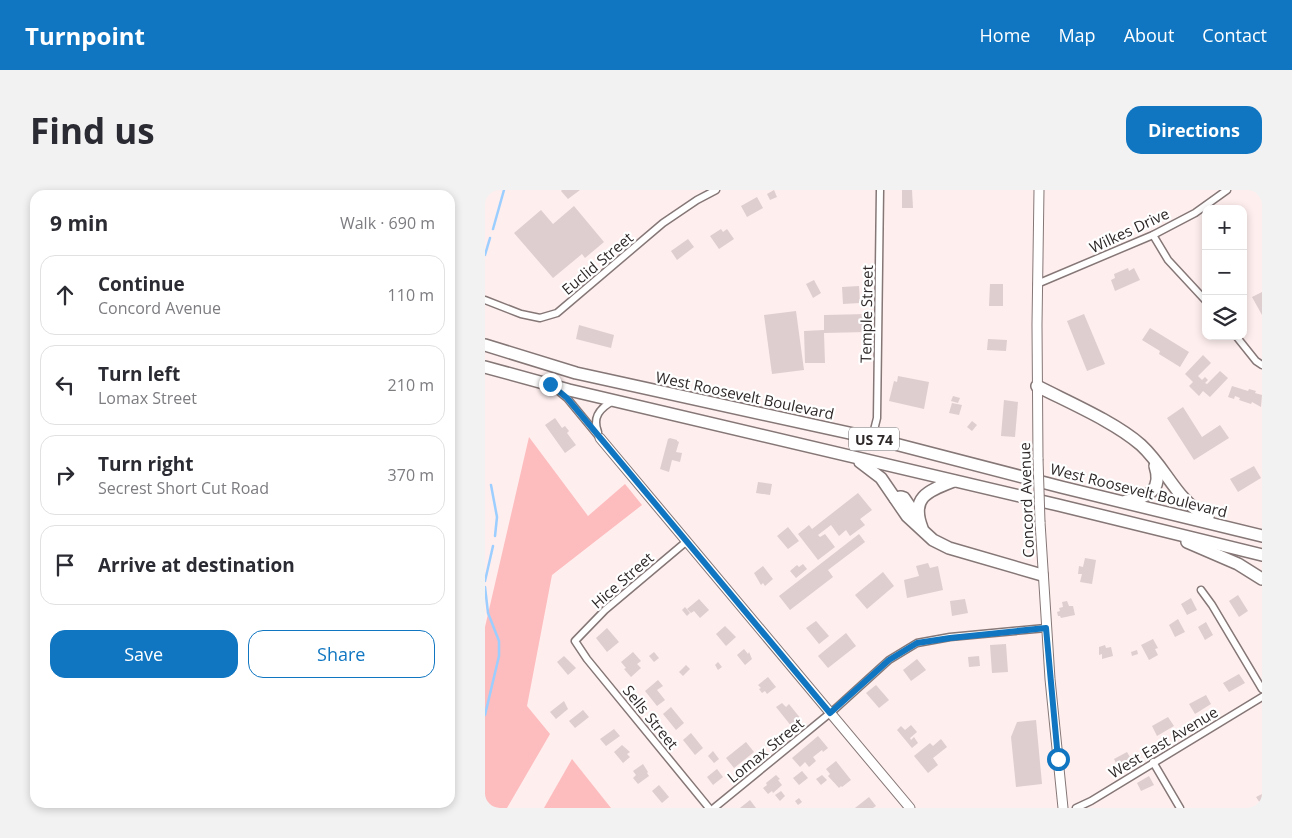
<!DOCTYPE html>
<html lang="en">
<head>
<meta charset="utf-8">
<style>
	body { margin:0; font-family:"Open Sans",sans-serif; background:#f2f2f3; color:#2b2b33 }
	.controls { position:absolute; right:15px; top:15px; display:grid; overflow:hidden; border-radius:10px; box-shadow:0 2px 8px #0003 }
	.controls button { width:45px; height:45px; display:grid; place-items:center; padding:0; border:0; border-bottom:1px solid #e1e1e2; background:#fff; color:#2b2b33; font:25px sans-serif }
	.stop { position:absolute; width:15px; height:15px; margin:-11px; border:4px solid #1076c1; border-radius:50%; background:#fff }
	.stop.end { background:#1076c1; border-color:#fff; box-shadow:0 1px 5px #0008 }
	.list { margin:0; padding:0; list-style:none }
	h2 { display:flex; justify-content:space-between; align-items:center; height:65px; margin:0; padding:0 20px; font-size:21px }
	h2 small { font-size:16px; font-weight:400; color:#7c7c81 }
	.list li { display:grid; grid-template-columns:32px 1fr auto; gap:15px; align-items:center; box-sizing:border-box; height:80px; margin:0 10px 10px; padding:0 10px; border:1px solid #e1e1e2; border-radius:15px }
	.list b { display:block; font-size:19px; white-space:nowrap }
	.list p { margin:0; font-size:16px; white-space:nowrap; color:#7c7c81 }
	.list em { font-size:16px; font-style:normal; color:#7c7c81 }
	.actions { display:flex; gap:10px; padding:15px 20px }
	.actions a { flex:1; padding:11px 0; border:1px solid #1076c1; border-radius:15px; text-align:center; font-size:18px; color:#1076c1 }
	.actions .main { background:#1076c1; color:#fff }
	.icon { flex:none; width:28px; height:28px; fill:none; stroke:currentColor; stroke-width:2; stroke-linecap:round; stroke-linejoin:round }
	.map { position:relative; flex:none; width:777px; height:618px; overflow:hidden; border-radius:15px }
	header { display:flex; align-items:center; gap:30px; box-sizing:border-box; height:70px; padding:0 25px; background:#1076c1; color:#fff }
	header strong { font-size:24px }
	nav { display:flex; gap:28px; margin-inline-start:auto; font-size:18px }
	.intro { display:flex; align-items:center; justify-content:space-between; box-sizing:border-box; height:120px; padding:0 30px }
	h1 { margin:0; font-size:35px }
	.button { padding:12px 22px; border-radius:15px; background:#1076c1; color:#fff; font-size:18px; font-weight:700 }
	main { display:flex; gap:30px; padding:0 30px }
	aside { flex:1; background:#fff; border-radius:15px; box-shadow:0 2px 8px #0003 }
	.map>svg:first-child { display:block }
</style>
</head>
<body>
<header>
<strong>Turnpoint</strong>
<nav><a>Home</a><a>Map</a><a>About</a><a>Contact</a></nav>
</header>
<div class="intro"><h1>Find us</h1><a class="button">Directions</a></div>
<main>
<aside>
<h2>9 min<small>Walk · 690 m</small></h2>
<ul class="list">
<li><svg class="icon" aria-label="ahead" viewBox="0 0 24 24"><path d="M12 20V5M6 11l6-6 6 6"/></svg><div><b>Continue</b><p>Concord Avenue</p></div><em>110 m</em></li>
<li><svg class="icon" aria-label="left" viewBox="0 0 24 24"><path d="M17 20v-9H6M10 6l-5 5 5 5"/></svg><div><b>Turn left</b><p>Lomax Street</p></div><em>210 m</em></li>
<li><svg class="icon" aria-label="right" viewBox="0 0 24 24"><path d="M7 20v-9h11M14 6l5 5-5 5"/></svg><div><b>Turn right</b><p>Secrest Short Cut Road</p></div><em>370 m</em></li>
<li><svg class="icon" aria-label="arrive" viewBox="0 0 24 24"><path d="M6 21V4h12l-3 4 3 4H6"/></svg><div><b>Arrive at destination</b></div></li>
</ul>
<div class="actions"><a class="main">Save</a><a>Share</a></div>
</aside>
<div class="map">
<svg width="777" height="618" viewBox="0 0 777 618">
	<rect width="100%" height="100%" fill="#feeeee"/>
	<g fill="#fdbcbe">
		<path d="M44,247L103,326L140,294L157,315L67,385L42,516L65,544L22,618H0V437Z"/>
		<path d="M87,569L126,618H59Z"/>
	</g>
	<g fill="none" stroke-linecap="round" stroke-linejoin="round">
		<g stroke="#9cceff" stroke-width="2.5">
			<path d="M8,39L19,0"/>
			<path d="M0,65L5,48"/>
			<path d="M6,295L12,327L10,346"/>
			<path d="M0,391L8,356"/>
			<path d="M0,397L3,423L14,451V466L0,525"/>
		</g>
	</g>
	<g fill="#dfcecf">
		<path d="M77,0H95L83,9L76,1Z"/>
		<path d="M289,0L292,7L285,10L282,4Z"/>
		<path d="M417,0H427L428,18H417Z"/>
		<path d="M272,7L278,18L262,27L256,16Z"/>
		<path d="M89,16L119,52L100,68L97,64L68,88L29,43L56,20L68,34Z"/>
		<path d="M236,39L238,42L242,39L249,49L234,59L225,46Z"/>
		<path d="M203,49L209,57L192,70L186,61Z"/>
		<path d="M721,56V72L717,67L721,64L717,60Z"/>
		<path d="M643,78L644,81L649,78L655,90L630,101L626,90L630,88L629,84Z"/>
		<path d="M329,90L336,103L328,108L321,94Z"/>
		<path d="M505,94H518V116H504Z"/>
		<path d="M374,96L375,113L358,114L357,97Z"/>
		<path d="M777,102V125L767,107Z"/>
		<path d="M311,121L319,180L287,184L279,125Z"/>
		<path d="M382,124V142L339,143L340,173H320L319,141L339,140V125Z"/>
		<path d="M599,124L620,174L602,181L582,131Z"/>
		<path d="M94,135L129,145L126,158L91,149Z"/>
		<path d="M665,138L704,162L695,177L674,164L675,161L657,150Z"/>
		<path d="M503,149L522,150L521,161L502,160Z"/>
		<path d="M718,165L726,173L713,186L717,190L720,187L723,190L720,193L722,194L735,181L743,188L725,207L718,201L714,206L704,196L708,192L700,184Z"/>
		<path d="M413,186L444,192L439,219L404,211L409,191L412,192Z"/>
		<path d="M747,196L763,201L764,199L771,201L770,203L777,205L776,217L767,212L766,214L754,210L755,208L750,206L749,209L743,207Z"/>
		<path d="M468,206L475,208L473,213L466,211Z"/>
		<path d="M519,210L533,212L530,247L516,246Z"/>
		<path d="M467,213L477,215L474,225L464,223Z"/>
		<path d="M698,217L717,247L735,235L744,248L709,270L682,228Z"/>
		<path d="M70,228L77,238L80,236L84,241L82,243L91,255L80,263L60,235Z"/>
		<path d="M487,231L492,235L487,241L482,237Z"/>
		<path d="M185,248L192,250V251L194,252L191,262L197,263L195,272L187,270L184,282L175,279L183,249Z"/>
		<path d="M769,276L776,288L753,302L745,289Z"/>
		<path d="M273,292L287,294L285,305L271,303Z"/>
		<path d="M373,303L387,320L375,329L380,335L365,346L361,340L354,346L346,335L333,345L335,347L340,344L350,357L333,370L313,344L324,335L327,339Z"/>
		<path d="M303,337L314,351L303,359L292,346Z"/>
		<path d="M374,344L380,352L343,380L348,387L305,420L294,406Z"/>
		<path d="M600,368L611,370L607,394L595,392L597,384H593L594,376L598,377Z"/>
		<path d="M443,373L445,378L453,376L458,400L422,408L419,390L434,386L431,376Z"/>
		<path d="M318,374L322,379L311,388L305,381L312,375L314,377Z"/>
		<path d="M278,376L288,389L280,396L278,393L276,395L269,383Z"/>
		<path d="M398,382L409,396L382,419L370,405Z"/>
		<path d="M753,405L763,421L754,427L744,411Z"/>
		<path d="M706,408L712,420L702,425L696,414Z"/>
		<path d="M214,409L224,420L215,428L209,421L206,423L202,419Z"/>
		<path d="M480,409L483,423L467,426L465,411Z"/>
		<path d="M582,411L584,416H588L590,425L576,428L575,426H573L572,422L575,421L574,418L578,417L577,412Z"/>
		<path d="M200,417L205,423L202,426L197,420Z"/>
		<path d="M693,429L700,442L690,447L684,435Z"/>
		<path d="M331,431L344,446L334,454L321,438Z"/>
		<path d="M721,432L728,445L720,450L713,437Z"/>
		<path d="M240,436L251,447L241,456L231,444Z"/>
		<path d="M122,438L134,452L122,462L111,448Z"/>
		<path d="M361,443L371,456L343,478L333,466Z"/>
		<path d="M668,449L673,458L670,459L673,465L664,470L656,455Z"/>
		<path d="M521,454L523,482L507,483L505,455Z"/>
		<path d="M620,455L621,458L626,457L628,466L617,469V464L614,465V457Z"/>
		<path d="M259,459L263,464L264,462L267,469L260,475L252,465Z"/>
		<path d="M652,460L653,464L647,466L646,462Z"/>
		<path d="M148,462L156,471L152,474L156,478L146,487L139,479L141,478L136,472Z"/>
		<path d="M169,462L174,468L169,472L164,466Z"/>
		<path d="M79,466L91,478L83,485L72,472Z"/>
		<path d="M494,466L495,476L484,477L483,467Z"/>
		<path d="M432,469L441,480L426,491L418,480Z"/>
		<path d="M233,472L237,477L233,480L230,475Z"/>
		<path d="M201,475L205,479L198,486L194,482Z"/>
		<path d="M754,484L760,493L744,502L738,493Z"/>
		<path d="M283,487L291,497L282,504L280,501L277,503L274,499L276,498L273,495Z"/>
		<path d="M173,490L178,496L172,500L180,510L172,516L160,501Z"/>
		<path d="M391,495L404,510L394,518L381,503Z"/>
		<path d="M721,505L726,514L710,524L704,514Z"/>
		<path d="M79,511L83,519L71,529L65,522Z"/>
		<path d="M297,513L301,517L304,514L316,529L307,537L291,517Z"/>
		<path d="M186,517L199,533L191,540L178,524Z"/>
		<path d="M98,520L104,527L90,538L84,531Z"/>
		<path d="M683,527L689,536L672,546L667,536Z"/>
		<path d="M551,530L557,594L531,597L526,547L532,532Z"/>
		<path d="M426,535L432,542L425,548L426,550L429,547L433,553L427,558L412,540L416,536L420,540Z"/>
		<path d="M129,539L135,546L121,556L115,549Z"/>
		<path d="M206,543L218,558L210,565L198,550Z"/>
		<path d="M333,546L343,558L338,562L337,560L328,567L331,571L324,577L320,572L315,577L307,568Z"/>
		<path d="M456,549L462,557L448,568L453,575L443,583L429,566L445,553L448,556Z"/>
		<path d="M261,552L269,562L249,578L241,568Z"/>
		<path d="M137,555L145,562L142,564L145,567L138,573L129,562Z"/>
		<path d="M228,561L234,569L229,573L223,566Z"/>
		<path d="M642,562L648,572L634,579L629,569Z"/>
		<path d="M351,571L366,590L357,597L356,596L354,598L343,586L345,584L341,579Z"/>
		<path d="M158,574L163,582L162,583L164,586L153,594L148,588L151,585L148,581Z"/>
		<path d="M232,579L238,587L228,595L222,587Z"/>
		<path d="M317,581L323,588L314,595L308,588Z"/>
		<path d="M291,585L295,589L293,590L297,595L288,603L287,601L283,604L278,598L282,595L281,593Z"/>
		<path d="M337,585L342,590L336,595L331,589Z"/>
		<path d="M664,586L669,595L656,601L652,593Z"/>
		<path d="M174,595L184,607L177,613L167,601Z"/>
		<path d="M296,601L300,606L295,611L290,605Z"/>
		<path d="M777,604V616L771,607Z"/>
		<path d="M384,607L391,616L388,618H370Z"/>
		<path d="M314,608L317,612L313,615L310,611Z"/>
		<path d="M265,610L271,618H255Z"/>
	</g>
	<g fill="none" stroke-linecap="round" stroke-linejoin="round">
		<g stroke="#867777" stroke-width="9">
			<g id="minor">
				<path d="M668,45L683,70L721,111"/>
				<path d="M552,94L668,45L710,23L742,0"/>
				<path d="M0,110L36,124L55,128L72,123L178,33L212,10L231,0"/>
				<path d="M751,146L771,171L777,175"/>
				<path d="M71,199L82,208L115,248"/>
				<path d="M113,242C107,227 115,218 128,211"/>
				<path d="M387,248L392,228L395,0"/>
				<path d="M202,351L120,420L90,451L102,469L224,618"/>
				<path d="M716,400L727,415L777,499"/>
				<path d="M668,572L695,618"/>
				<path d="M229,618L350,519L404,470L432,453L465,447L561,438"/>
				<path d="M591,618L606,611L777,507"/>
			</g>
		</g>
		<g stroke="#867777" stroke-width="11">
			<g id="tertiary">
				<path d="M115,248L425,618"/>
				<path d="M553,269L552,135L554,0"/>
				<path d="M555,332L565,489L578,618"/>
			</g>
		</g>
		<g stroke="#867777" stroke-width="14">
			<g id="trunk">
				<path d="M0,155L91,183L387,248L576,297L777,346"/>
				<path d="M0,177L84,200L573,315L777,365"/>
				<path d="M552,196C583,212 630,232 656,255C682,279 690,309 723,328"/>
				<path d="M375,272L396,288L422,326L448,350L464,358L557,385"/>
				<path d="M410,308L416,307L419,308L432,327"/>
				<path d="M641,311C663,308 678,300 670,276"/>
				<path d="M437,338C425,307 443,301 469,291"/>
				<path d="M702,352L753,374L777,389"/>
			</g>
		</g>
		<use href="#minor" stroke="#fff" stroke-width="6"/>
		<use href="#tertiary" stroke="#fff" stroke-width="9"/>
		<use href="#trunk" stroke="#fff" stroke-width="11"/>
		<g stroke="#867777" stroke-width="11" stroke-linecap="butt">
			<path id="tertiary-bridge" d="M553,269L555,332"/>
		</g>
		<use href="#tertiary-bridge" stroke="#fff" stroke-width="9"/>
	</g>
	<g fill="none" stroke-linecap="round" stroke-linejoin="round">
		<path stroke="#1076c1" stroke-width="6" d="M65,194L82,208L345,523L404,470L432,453L465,448L561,438L573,569"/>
	</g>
	<g text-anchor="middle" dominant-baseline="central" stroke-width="4.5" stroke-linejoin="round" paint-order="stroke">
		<rect fill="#fff" stroke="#6d6868" stroke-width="1" x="364" y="237.5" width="50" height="23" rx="4"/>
		<g font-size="14" font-weight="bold" fill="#2e2828">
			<text x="389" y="249">US 74</text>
		</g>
		<g font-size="15" fill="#2e2828" stroke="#fff">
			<text transform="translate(644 40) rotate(-25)">Wilkes Drive</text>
			<text transform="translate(112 73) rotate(-40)">Euclid Street</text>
			<text transform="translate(381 124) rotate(-89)">Temple Street</text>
			<text transform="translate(260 205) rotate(12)">West Roosevelt Boulevard</text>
			<text transform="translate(654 300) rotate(14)">West Roosevelt Boulevard</text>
			<text transform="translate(541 310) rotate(-92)">Concord Avenue</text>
			<text transform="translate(137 390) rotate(-41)">Hice Street</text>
			<text transform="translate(166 527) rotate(51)">Sells Street</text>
			<text transform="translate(678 552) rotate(-31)">West East Avenue</text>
			<text transform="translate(280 560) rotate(-39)">Lomax Street</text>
		</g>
	</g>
</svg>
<div class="controls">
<button>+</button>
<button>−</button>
<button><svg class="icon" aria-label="layers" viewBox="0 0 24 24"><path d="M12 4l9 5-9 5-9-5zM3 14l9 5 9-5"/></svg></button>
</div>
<div class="stop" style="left:573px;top:569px"></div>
<div class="stop end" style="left:65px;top:194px"></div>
</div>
</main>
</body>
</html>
